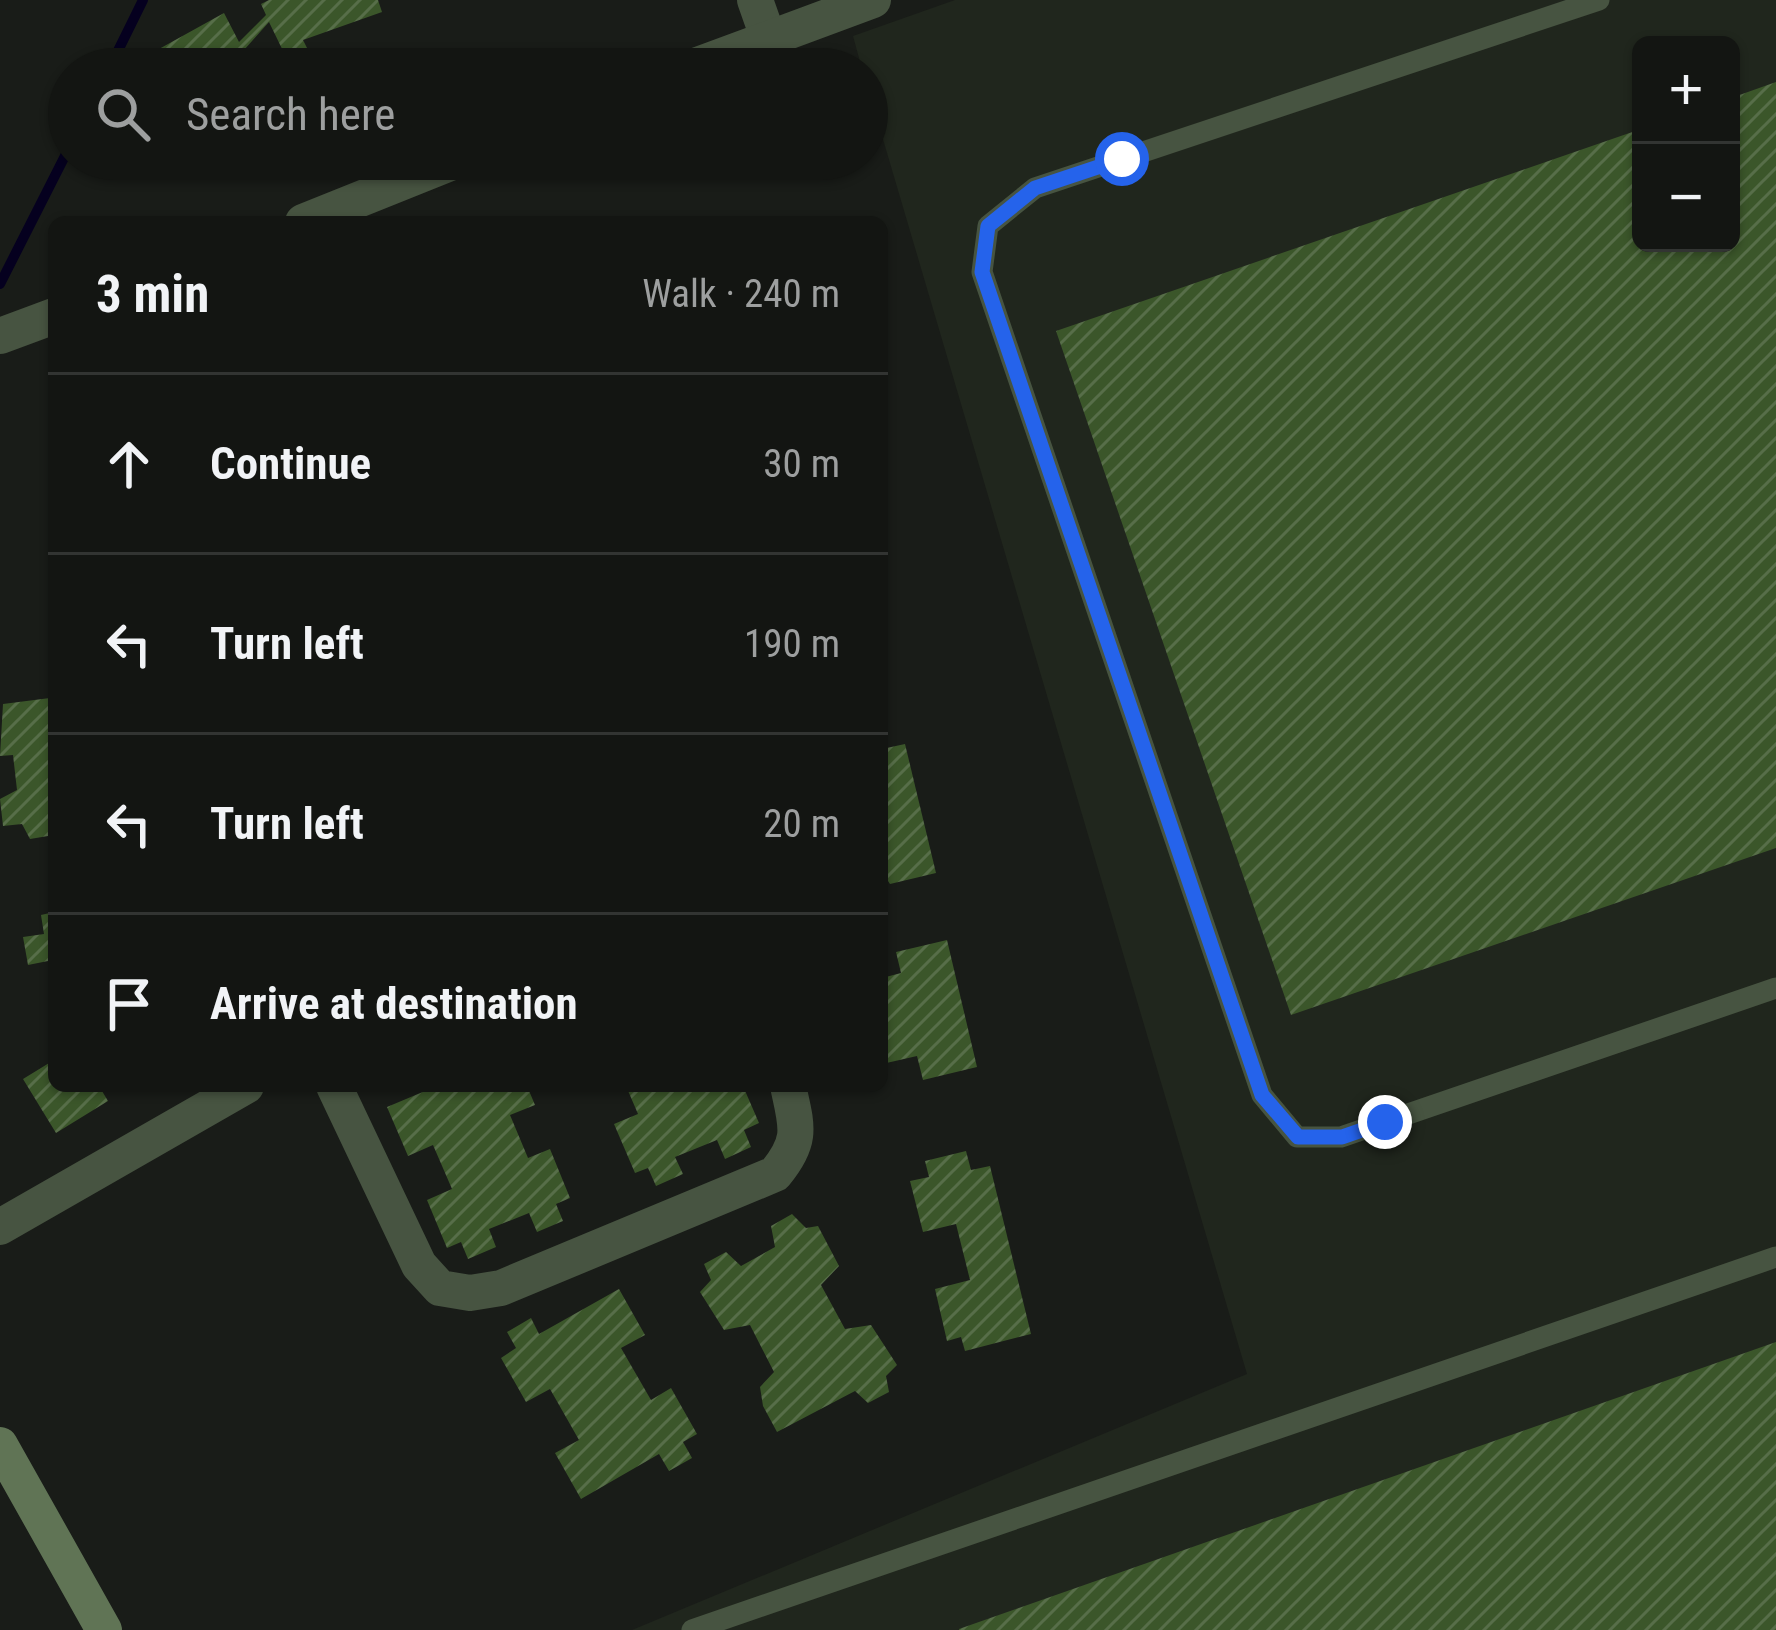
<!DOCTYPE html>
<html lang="en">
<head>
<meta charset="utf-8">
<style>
	body { margin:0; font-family:"Roboto Condensed",sans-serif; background:#1c1e1b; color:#f1f3f6 }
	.controls { position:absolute; right:36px; top:36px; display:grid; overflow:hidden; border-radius:18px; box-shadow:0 3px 9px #0004 }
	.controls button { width:108px; height:108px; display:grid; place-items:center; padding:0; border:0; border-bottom:3px solid #323432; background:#131512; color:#f1f3f6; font:60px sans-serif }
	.stop { position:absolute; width:36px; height:36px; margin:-27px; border:9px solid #2563eb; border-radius:50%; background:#fff }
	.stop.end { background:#2563eb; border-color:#fff; box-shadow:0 3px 12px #0008 }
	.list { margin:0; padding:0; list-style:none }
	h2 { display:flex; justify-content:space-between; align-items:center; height:156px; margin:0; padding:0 48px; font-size:51px }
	h2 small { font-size:39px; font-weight:400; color:#9d9f9f }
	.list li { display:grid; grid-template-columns:78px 1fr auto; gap:36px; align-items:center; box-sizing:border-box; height:180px; padding:0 48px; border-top:3px solid #323432 }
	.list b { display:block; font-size:45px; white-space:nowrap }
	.list em { font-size:39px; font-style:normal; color:#9d9f9f }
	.icon { flex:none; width:66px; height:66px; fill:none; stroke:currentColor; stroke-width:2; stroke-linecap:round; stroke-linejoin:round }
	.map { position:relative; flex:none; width:1776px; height:1630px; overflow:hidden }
	.search { position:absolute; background:#131512; box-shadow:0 3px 9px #0004; left:48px; top:48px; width:840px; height:132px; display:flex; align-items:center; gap:30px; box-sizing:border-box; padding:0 42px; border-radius:66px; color:#9d9f9f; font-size:45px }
	.panel { position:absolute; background:#131512; box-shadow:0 3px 9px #0004; left:48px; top:216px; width:840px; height:876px; border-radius:18px }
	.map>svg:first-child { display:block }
</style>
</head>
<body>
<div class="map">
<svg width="1776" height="1630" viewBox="0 0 1776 1630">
	<defs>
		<pattern id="building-hatch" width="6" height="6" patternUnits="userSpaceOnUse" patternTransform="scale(3)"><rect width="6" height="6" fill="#3b562a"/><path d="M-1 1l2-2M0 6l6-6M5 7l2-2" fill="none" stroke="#576e49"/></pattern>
	</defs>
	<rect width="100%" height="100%" fill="#191c18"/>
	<path fill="#20261d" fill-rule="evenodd" d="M955,0H1776V1630H632L1247,1374L867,85V69H862L853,36ZM1641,45H1731V243H1641Z"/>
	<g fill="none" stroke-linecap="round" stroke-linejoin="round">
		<g stroke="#05001f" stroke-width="10">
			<path d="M109,69L143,0"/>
			<path d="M0,284L69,148"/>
		</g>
	</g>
	<g fill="url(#building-hatch)">
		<path d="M269,0H378L382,12L303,40L307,48L286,57L269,22L244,50L249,59L231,69H170L159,49L224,13L239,42L266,15L261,4Z"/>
		<path d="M1776,82V848L1291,1015L1056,331L1641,129V243H1731V98Z"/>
		<path d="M50,698L54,706V835L30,839L22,824L3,826L0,799L17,790L13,755L0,756L3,704Z"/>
		<path d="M905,744L936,873L890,884L882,872V749Z"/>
		<path d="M54,912V980H52L48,961L28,965L23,937L44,934L41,915Z"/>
		<path d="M947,940L977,1067L923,1080L917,1056L882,1064V978L901,973L896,952Z"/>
		<path d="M54,1060V1086H99L108,1101L56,1133L23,1079Z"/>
		<path d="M437,1086H527L535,1105L510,1115L528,1158L550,1149L570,1198L556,1204L563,1221L537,1232L529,1213L489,1229L496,1247L468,1259L461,1242L447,1248L427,1200L452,1189L433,1145L408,1156L387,1107Z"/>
		<path d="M626,1086H743L759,1123L744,1130L751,1147L725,1159L717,1140L675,1157L683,1174L656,1186L648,1168L635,1173L614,1124L638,1114Z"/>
		<path d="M966,1151L971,1170L990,1166L1031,1334L965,1351L961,1337L947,1341L935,1289L970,1280L956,1224L923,1232L910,1181L929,1177L925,1161Z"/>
		<path d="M792,1214L806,1228L818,1226L839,1266L821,1285L845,1329L871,1325L897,1365L886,1376L889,1392L868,1403L855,1391L777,1432L763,1406L760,1387L774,1372L750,1325L724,1330L700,1292L711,1280L704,1264L726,1252L741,1266L775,1247L771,1226Z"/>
		<path d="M619,1289L645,1335L621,1348L651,1400L671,1388L697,1434L683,1442L692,1458L669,1471L659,1454L581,1499L555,1453L579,1440L550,1389L526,1402L501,1358L516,1348L507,1332L531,1318L539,1334Z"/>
		<path d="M1776,1342V1630H959V1629Z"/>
	</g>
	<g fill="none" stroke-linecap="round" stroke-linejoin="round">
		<g stroke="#475441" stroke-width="21">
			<path d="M1599,0L1035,188L988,226L982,272L1262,1095L1297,1137H1341L1776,988"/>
			<path d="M692,1630L1776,1257"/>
		</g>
		<g stroke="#475441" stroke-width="36">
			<path d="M755,0L768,37"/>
			<path d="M334,1086L419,1265L440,1288L470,1293L501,1288L775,1174C803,1140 797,1127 788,1086"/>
			<path d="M0,1227L246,1086"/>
		</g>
		<g stroke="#475441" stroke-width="36">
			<path d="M687,69L873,0"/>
			<path d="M303,222L460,159"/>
			<path d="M0,336L54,316"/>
		</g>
		<path stroke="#607455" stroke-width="36" d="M0,1445L104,1630"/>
	</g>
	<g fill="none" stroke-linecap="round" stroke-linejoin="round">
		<path stroke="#2563eb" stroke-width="15" d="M1122,159L1035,188L988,226L982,272L1262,1095L1298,1137H1342L1385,1122"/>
	</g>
</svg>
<div class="controls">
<button>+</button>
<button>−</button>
</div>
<div class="stop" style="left:1122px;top:159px"></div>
<div class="stop end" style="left:1385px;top:1122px"></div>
<div class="search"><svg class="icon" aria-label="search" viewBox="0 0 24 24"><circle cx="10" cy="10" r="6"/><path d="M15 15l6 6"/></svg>Search here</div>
<section class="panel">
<h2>3 min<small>Walk · 240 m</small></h2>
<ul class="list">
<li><svg class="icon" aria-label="ahead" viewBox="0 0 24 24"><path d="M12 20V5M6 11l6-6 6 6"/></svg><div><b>Continue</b></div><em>30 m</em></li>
<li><svg class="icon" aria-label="left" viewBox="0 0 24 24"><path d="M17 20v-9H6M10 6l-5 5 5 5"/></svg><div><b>Turn left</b></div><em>190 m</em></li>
<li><svg class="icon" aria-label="left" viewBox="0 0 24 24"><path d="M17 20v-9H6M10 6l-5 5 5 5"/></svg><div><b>Turn left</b></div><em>20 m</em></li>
<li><svg class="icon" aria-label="arrive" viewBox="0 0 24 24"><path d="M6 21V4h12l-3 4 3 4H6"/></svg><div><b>Arrive at destination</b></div></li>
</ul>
</section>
</div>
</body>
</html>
